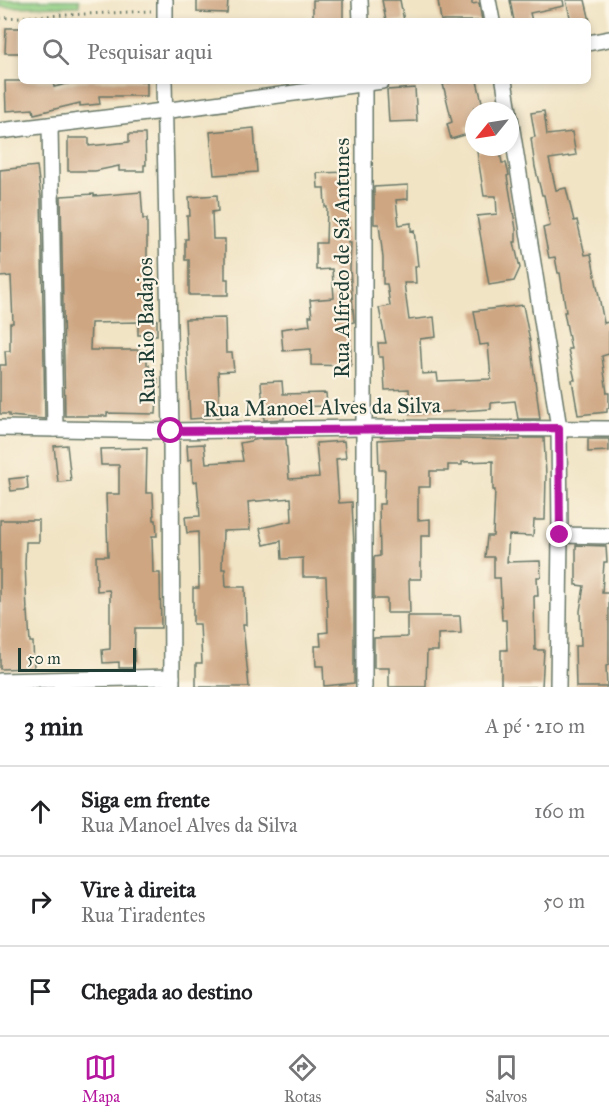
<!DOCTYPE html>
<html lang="pt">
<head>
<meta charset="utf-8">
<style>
	body { margin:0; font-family:"IM FELL Great Primer",serif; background:#f6f6f6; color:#202124 }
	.compass { position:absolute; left:465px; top:102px; width:54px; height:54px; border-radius:50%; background:#fff; box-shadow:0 3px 9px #0003; rotate:240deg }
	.scale { position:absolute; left:18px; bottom:15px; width:118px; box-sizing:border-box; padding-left:6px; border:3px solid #1f3d34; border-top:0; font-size:16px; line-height:21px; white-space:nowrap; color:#1f3d34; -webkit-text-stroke:4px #fcf5e5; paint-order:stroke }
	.stop { position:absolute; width:18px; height:18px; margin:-14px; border:4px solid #b5179e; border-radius:50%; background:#fff }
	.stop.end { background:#b5179e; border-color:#fff; box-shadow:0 2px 6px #0008 }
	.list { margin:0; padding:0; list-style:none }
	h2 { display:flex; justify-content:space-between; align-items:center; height:78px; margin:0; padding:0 24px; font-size:26px }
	h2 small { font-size:20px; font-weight:400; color:#757577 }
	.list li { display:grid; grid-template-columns:39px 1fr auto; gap:18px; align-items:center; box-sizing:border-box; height:90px; padding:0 24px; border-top:2px solid #e0e0e0 }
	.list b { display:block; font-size:22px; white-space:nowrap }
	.list p { margin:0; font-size:20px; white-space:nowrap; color:#757577 }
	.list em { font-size:20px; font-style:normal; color:#757577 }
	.icon { flex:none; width:33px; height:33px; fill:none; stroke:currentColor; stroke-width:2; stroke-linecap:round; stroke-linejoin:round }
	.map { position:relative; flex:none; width:609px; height:687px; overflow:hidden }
	.search { position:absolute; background:#fff; box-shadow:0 3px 9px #0003; left:18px; right:18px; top:18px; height:66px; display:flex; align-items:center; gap:15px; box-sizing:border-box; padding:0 21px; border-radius:9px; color:#757577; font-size:22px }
	.sheet { height:348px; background:#fff }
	nav { display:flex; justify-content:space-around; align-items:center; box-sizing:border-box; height:84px; border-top:2px solid #e0e0e0; background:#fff; font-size:16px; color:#757577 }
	nav a { display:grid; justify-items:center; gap:3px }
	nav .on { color:#b5179e }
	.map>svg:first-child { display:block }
</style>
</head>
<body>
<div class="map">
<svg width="609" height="687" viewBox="0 0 609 687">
	<rect width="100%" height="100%" fill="#fcf5e5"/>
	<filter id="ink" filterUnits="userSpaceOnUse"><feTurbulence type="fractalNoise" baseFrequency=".0167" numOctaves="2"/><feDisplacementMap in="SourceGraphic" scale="12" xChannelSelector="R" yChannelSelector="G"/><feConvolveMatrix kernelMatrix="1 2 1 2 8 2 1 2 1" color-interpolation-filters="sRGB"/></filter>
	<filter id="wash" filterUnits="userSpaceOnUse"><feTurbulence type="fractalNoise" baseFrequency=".008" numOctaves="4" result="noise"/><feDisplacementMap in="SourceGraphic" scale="24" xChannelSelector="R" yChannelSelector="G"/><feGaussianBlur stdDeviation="1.35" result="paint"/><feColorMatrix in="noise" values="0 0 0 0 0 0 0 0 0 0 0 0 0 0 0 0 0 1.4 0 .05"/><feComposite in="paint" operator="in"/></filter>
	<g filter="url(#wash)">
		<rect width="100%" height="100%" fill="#f1e4c5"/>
		<path fill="#95d388" stroke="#5a885e" stroke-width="1.5" d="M0,0H79V6L0,7Z"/>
		<g id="blocks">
			<g fill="#cea682">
				<path d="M197,0H228L227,13L197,12Z"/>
				<rect x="313" y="0" width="30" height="21"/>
				<path d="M382,0H400L404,21H386Z"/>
				<path d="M438,0H472V4L479,3L482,21H441Z"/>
				<path d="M510,0H563L564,6L530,13L532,21H514Z"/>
				<path d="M566,0H585L590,21H571Z"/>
				<path d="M6,28H21V53H5Z"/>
				<path d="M5,81H53L54,87L79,81H147V96H99L100,104L80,106V103L34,114L33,109L6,111Z"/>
				<path d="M458,81H477L483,106L474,108V124L466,126L468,134L451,139L447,124L452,122L443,84Z"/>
				<path d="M415,88L417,121L389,122L387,90Z"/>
				<path d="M544,111L547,135L572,132L576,155L549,159L556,190L566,188L574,221L577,220L585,255L591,254L604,323L609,322V354L602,356L607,393H609V408H607V412L578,415L572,380H575L568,349H571L564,312H566L560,273H558L555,257L549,258L543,228L550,226L544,195H542L535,167L531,138L535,137L531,113Z"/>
				<path d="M254,128L257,172L214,175L210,132Z"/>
				<path d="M129,134H145L146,165H144V171H119V166L95,171H68V138H89V146L129,142Z"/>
				<path d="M499,147L502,163H506L509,175L507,176L516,229V242H514L520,268L514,281L489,285L477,216L497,214L496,196H484L477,151Z"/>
				<path d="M37,166L41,197L45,419L9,416V414H0V365H6L5,351H10V323H13L11,276L0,277V170Z"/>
				<path d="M350,172L348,243H351L350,269L354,322L350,323L351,366L311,365V349L283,351L281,329L310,325L309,316H312L310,300L334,298L332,269L316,270V243H326L327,207H325L324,188H318L317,173Z"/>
				<path d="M408,185V199L396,200L399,225L411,223V231L414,230L418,266H415L416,283H404L409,320L434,317L436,337L420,339L422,374L437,373L438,381L491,379L488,344L480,345L474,311L523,305L530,341L540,419H518L515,401L491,403V409L410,414L409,389L385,390L383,357H379L378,343H386L379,308L390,306L387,284H383V258L379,224H374V187Z"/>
				<path d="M141,192L143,219H147V296H152L153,320H157V335H138V322L91,323L90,350H147V365H149L151,379H158L156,414L107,413V416H65L61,196L94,194V196Z"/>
				<path d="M217,195L218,211L212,212L213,239H225V279H228V295H189V260H185V239H188L187,216H190L189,197Z"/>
				<path d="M225,318L226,353H232L234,371L218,372L220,417L190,419L185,319Z"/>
				<path d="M282,381L283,394L326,393L327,406L284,407V419L264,420L261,382Z"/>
				<path d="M411,438L520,440V438H544L546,475L545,520H534L533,536L509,535L507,562L540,561L541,577H537L538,596H534L535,650H544L542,687H501V650H507L506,620H502L500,578H494V557H485L487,536H493L495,490H493V461L462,462V465H448V471H430V487H418V520L430,519V536H421V579H409L410,613H387V599H374V557L380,556L379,504H384L385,470H379L378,440Z"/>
				<path d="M260,439H286L289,479L319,477L316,443L344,441L346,458L336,459L339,503L352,502L354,547V683L324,686L323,666H316L315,646H321L320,633L328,632L326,577H303V558L282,559L281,541L264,545L260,528L292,521L291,498L248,502L250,530L223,531L222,569H225L226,587H245L246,625H243L249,687H196V663H202L200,624H193V588H199L198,532L187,533L185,517L200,516L197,481L193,482L192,459L188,460L187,445L204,444L206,463L243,461L240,443Z"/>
				<path d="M588,439H609V451L588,452Z"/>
				<path d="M67,445L71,481L58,482L54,446Z"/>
				<path d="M147,448L146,493H153L154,520H156L157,536H152L153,573H160L161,628H135L134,668H119V662L103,663L102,650L110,649V593L109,590L97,591L96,556H108L106,494H119V465H101L100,449Z"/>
				<path d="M27,477L28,489L11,491L9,479Z"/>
				<path d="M0,520H39V542H26L25,563L27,612L28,611L30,642H33L34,668L0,669Z"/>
				<path d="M576,545L606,546L607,562H604L602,593H609V665L606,666L607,687H576L575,646H581L580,611L584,586L576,585Z"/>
				<path d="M407,616H460L461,633L438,634V651H427L426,687H389V668H374V638L407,637Z"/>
			</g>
		</g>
	</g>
	<g filter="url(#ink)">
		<use href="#blocks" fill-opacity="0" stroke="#687767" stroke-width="1.5"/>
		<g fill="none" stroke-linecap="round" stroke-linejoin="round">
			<g stroke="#687767" stroke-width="18">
				<g id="street">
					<path d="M360,0L361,21"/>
					<path d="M488,0L492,21"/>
					<path d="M165,21V0"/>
					<path d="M588,43L609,39"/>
					<path d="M164,81L171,431L172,687"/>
					<path d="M364,81V687"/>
					<path d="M504,81L509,111"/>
					<path d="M510,117L559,428L560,535L558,687"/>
					<path d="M50,125L55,429"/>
					<path d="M0,131L163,111L382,81"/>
					<path d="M0,428L171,431L363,428L609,429"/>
					<path d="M560,535L609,536"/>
					<path d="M0,681L172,677"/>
				</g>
			</g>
			<path stroke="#687767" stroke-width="3" stroke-dasharray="1.5 4.5" stroke-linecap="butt" d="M0,18L151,11"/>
			<use href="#street" stroke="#fff" stroke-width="15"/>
		</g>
	</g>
	<g fill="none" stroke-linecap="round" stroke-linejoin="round" filter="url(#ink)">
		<path stroke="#b5179e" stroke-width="8" d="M171,431L559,428L560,535"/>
	</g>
	<g text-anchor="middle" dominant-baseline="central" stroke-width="4.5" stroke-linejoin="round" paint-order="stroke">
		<g font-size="22" fill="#1f3d34" stroke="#fcf5e5">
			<text transform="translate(341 258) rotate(-90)">Rua Alfredo de Sá Antunes</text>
			<text transform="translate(146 331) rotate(-91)">Rua Rio Badajos</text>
			<text transform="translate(322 407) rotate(-1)">Rua Manoel Alves da Silva</text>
		</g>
	</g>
</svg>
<svg class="compass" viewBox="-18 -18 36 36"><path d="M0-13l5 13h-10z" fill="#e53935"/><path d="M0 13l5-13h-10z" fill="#757577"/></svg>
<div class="scale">50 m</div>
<div class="stop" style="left:171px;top:431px"></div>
<div class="stop end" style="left:560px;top:535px"></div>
<div class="search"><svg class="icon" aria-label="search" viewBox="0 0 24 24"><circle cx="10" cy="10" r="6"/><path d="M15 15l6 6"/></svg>Pesquisar aqui</div>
</div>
<section class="sheet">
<h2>3 min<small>A pé · 210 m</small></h2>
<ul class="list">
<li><svg class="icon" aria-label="ahead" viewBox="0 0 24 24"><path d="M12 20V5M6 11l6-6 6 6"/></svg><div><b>Siga em frente</b><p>Rua Manoel Alves da Silva</p></div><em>160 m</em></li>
<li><svg class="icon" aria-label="right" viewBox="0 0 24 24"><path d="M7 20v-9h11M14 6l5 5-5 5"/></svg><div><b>Vire à direita</b><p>Rua Tiradentes</p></div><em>50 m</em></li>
<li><svg class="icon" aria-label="arrive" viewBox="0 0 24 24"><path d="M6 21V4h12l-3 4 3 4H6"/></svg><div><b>Chegada ao destino</b></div></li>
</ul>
</section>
<nav>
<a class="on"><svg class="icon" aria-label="map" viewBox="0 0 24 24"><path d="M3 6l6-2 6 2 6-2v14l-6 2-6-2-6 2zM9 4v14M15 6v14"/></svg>Mapa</a>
<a><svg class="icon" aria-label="directions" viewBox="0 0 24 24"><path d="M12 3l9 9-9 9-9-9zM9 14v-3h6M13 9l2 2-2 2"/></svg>Rotas</a>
<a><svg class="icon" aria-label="saved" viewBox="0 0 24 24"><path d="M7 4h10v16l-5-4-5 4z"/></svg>Salvos</a>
</nav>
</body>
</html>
